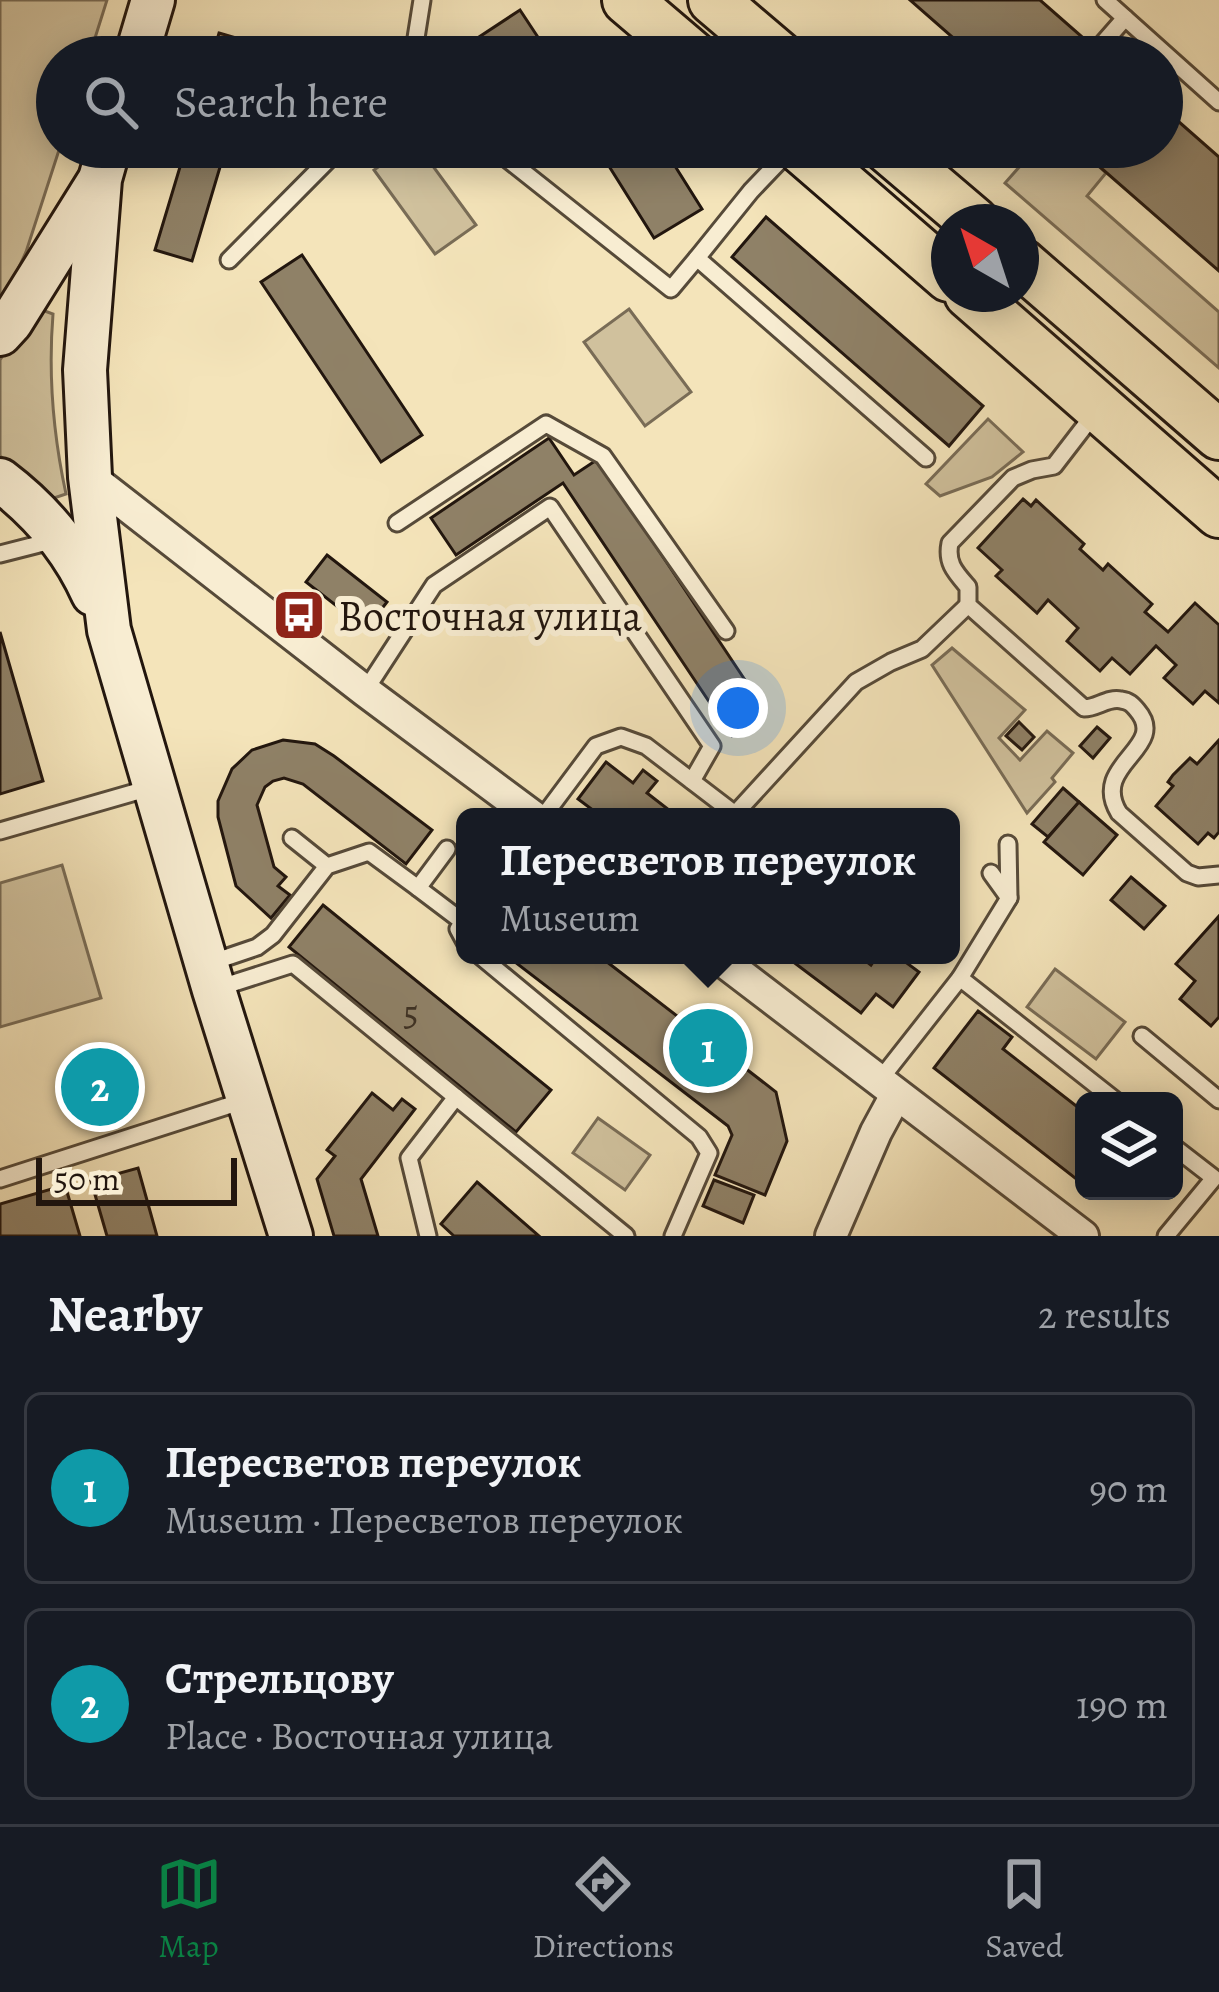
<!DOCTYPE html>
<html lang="en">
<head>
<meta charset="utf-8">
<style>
	body { margin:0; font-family:Alegreya,serif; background:#20242c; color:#f1f3f6 }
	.controls { position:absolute; right:36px; bottom:36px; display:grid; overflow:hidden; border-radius:18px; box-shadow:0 6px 30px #0003 }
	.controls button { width:108px; height:108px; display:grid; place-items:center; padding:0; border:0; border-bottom:3px solid #363941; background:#171b24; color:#f1f3f6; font:60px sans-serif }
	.compass { position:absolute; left:931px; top:204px; width:108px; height:108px; border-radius:50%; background:#171b24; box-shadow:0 6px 30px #0003; rotate:321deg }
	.scale { position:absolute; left:36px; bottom:30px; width:201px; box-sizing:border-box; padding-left:12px; border:6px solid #22160e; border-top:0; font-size:33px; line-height:42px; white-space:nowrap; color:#22160e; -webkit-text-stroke:9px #f8edd2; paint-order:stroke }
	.you { position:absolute; left:738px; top:708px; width:42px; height:42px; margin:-30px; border:9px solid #fff; border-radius:50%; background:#1a73e8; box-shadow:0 0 0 18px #1a73e833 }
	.badge { display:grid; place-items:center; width:78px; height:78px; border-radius:50%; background:#0b8043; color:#fff; font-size:39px; font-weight:700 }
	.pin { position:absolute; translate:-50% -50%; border:6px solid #fff; box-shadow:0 3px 12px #0006 }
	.popup { position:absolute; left:456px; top:808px; width:504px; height:156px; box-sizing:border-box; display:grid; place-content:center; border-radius:18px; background:#171b24; filter:drop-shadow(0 3px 9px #0005); font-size:39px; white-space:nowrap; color:#9ea1a6 }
	.popup b { font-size:45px; color:#f1f3f6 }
	.popup::after { content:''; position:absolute; left:50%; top:100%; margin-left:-24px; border:24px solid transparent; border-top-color:#171b24 }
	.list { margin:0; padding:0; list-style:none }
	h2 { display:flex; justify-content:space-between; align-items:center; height:156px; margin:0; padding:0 48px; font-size:51px }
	h2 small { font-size:39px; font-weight:400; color:#9ea1a6 }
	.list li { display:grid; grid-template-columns:78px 1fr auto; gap:36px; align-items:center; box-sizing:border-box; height:192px; margin:0 24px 24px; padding:0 24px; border:3px solid #363941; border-radius:18px }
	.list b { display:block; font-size:45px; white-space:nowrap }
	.list p { margin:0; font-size:39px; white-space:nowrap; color:#9ea1a6 }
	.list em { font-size:39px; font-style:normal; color:#9ea1a6 }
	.icon { flex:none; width:66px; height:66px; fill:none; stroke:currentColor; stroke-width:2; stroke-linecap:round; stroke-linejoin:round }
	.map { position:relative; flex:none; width:1219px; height:1236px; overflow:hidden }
	.search { position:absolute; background:#171b24; box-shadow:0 6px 30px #0003; left:36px; right:36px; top:36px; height:132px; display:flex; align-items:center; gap:30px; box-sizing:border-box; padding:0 42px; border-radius:66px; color:#9ea1a6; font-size:45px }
	.sheet { height:588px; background:#171b24 }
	nav { display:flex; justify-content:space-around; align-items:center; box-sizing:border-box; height:168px; border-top:3px solid #363941; background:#171b24; font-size:33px; color:#9ea1a6 }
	nav a { display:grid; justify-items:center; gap:6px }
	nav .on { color:#0b8043 }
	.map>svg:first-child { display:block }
</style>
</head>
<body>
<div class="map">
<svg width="1219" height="1236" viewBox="0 0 1219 1236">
	<rect width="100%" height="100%" fill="#f4e4ba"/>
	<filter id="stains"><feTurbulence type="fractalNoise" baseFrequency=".00167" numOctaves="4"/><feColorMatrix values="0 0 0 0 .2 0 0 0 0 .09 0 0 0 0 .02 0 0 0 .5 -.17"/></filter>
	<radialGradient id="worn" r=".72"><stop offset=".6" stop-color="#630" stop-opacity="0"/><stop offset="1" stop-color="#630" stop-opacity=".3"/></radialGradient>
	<g fill="#d0c19d" stroke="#796c56" stroke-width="3">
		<path d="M0,0H107L89,57H57V147H60L26,252L0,308Z"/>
		<path d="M406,147H419L476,225L435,254L374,170Z"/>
		<path d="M1037,147H1077L1106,173L1087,196L1219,312V368L1005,183Z"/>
		<path d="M34,307L53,314C48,376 53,434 66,494L51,499L0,456V360Z"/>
		<path d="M629,309L691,392L645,426L584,342Z"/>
		<path d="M988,419L1023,452L992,477L940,496L926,484Z"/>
		<path d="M952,648L1025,710L999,738L1020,760L1047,731L1073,753L1052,778L1055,782L1027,813L932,665Z"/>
		<path d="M62,865L101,998L0,1027V883Z"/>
		<path d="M1055,969L1125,1022L1096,1059L1027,1007Z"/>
		<path d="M598,1118L650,1155L625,1190L573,1153Z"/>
	</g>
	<g fill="#8f8167" stroke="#22160e" stroke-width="3">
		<path d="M910,0H1040L1105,57H975Z"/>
		<path d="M520,10L551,57H484L473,41Z"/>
		<path d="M219,33L257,44L253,57H212Z"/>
		<path d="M1162,107L1219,157V271L1077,147H1162Z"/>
		<path d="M186,147H226L192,261L155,250Z"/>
		<path d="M597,147H663L702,209L654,238Z"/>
		<path d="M766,217L983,406L949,446L732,257Z"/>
		<path d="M302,255L422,435L381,462L261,282Z"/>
		<path d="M549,438L574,475L598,459L755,695L720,718L563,483L456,555L431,518Z"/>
		<path d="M1023,499L1031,506L1036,500L1084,544L1080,549L1103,570L1108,564L1152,604L1145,612L1168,632L1195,603L1219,625V703L1205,691L1193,704L1164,678L1176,665L1156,646L1130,674L1112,658L1100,671L1067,641L1078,628L1048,600L1037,613L996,576L1002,570L978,548Z"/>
		<path d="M327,555L387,602L366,629L306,582Z"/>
		<path d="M0,632L43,781L0,794Z"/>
		<path d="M749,699L761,717L732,736L720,718Z"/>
		<path d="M1019,722L1034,737L1022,750L1006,736Z"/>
		<path d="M1097,727L1110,738L1093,758L1080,746Z"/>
		<path d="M283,740L315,744L334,756L432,830L406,864L303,784L284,778L273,781L265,787L257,805L274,867L286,877L278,886L290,895L271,918L236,886L218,817V801L232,769L252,750Z"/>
		<path d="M1219,740V832L1214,838L1208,833L1198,844L1156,806L1173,786L1168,782L1173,775L1190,758L1197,764Z"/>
		<path d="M606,762L633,783L643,770L657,781L647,793L678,817H602L578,799Z"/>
		<path d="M1063,788L1079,802L1048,837L1032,824Z"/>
		<path d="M1079,802L1117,835L1083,875L1044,842Z"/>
		<path d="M1131,877L1165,906L1144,929L1111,900Z"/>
		<path d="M323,905L551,1090L516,1132L289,947Z"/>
		<path d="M1219,916V1017L1211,1026L1180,999L1195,981L1176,964Z"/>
		<path d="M598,955L703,1036L713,1022L729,1034L719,1048L776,1092L787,1141L765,1195L715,1175L732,1135L728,1126L506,955Z"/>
		<path d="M784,955H858L871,965L878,955H896L919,972L893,1007L876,994L861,1013Z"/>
		<path d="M978,1011L1012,1037L1003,1049L1084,1112V1185L934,1068Z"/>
		<path d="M372,1093L393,1110L402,1099L415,1109L361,1179L378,1236H334L317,1179L335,1156L327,1150Z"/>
		<path d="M138,1168L157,1236H107L91,1181Z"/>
		<path d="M714,1180L754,1195L743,1223L703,1206Z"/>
		<path d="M477,1182L539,1236H454L441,1224Z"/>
		<path d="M65,1185L80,1236H0V1204Z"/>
	</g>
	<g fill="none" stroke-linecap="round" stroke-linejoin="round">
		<g stroke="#564a39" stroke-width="21">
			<g id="service">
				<path d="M1105,0L1219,102"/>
				<path d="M1097,50L1125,18"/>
				<path d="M413,57L422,0"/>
				<path d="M492,147L671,289L697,258"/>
				<path d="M791,149L751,191L697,258L926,458"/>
				<path d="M229,260L341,147"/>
				<path d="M1094,414L1054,466L1032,470L1013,478L950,543C946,563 955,572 968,587V605L1084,708C1097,708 1108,697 1121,700C1129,701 1132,704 1137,710C1170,748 1089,764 1119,813L1187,873L1198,877L1219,875"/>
				<path d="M397,523L546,424L603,456L726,631"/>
				<path d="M0,554L55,540"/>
				<path d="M365,691L434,585L550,507L712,746L692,781"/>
				<path d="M543,817L596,746L621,737L646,746L735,814L856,682L891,662L922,649L968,605"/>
				<path d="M0,831L153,787"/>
				<path d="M292,838L327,866"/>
				<path d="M991,873L1009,898"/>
				<path d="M418,888L463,922"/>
				<path d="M465,919L458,929L465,942"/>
				<path d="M479,955L699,1137L709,1153L673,1236"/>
				<path d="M207,964L257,947L273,935L327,866L369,852L418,888L447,849"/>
				<path d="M960,978L1116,1101"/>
				<path d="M215,989L293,964L626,1236"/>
				<path d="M1142,1036L1219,1100"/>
				<path d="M879,1081L960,978L1009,898L1008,844"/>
				<path d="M0,1179L246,1100"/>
				<path d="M428,1236L409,1158L456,1097"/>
				<path d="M1166,1236L1214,1178L1174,1147"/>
			</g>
		</g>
		<g stroke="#564a39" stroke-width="36">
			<g id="minor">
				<path d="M90,477L365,691L534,817"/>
				<path d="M715,955L1083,1236"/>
				<path d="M831,1236L876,1132L896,1095"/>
			</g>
		</g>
		<g stroke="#22160e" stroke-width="48">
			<g id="secondary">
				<path d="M136,57L153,0"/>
				<path d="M109,147L100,179L85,370L90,477L109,630L214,990L291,1236"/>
				<path d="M0,334L11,322L97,184"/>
				<path d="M0,480C41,511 72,547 93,594"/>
			</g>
		</g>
		<g stroke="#22160e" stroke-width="54">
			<g id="primary">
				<path d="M627,0L694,57"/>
				<path d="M713,0L780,57"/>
				<path d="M799,147L949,277"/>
				<path d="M886,147L974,222"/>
				<path d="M1021,263L1219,435"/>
				<path d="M969,294L1219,513"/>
			</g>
		</g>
		<use href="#service" stroke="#f8edd2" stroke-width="15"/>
		<use href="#minor" stroke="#f8edd2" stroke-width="30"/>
		<use href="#secondary" stroke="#f8edd2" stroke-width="42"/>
		<use href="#primary" stroke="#f4e4ba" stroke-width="48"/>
	</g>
	<defs>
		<g id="bus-square" transform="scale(2.7)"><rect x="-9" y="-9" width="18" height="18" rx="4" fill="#8f2418" stroke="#f8edd2"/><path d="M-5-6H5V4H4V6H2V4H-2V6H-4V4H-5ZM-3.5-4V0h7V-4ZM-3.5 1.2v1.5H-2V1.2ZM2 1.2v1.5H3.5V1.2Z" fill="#fff"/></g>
	</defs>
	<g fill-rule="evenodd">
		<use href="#bus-square" x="299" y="615"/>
	</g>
	<g text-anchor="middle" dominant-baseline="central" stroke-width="12" stroke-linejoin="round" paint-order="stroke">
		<g font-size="36" fill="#3d3124">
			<text x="411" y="1012">5</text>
		</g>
		<g font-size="42" fill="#22160e" stroke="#f8edd2" text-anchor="start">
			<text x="338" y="615">Восточная улица</text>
		</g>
	</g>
	<rect width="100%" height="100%" filter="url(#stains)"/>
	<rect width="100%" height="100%" fill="url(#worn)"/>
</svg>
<div class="controls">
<button><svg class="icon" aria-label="layers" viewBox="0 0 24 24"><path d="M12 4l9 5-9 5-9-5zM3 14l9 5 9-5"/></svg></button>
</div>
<svg class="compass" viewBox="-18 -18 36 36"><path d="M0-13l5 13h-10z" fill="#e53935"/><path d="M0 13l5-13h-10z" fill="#9ea1a6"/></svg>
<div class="scale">50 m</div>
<div class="you"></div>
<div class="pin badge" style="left:708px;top:1048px;background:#0f9aa8">1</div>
<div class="popup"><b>Пересветов переулок</b>Museum</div>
<div class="pin badge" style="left:100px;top:1087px;background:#0f9aa8">2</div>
<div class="search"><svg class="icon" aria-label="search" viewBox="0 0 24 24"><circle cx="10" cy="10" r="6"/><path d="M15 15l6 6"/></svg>Search here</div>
</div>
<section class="sheet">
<h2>Nearby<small>2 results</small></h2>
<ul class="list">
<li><span class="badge" style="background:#0f9aa8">1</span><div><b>Пересветов переулок</b><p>Museum · Пересветов переулок</p></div><em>90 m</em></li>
<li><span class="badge" style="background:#0f9aa8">2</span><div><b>Стрельцову</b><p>Place · Восточная улица</p></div><em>190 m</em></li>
</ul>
</section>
<nav>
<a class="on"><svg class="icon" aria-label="map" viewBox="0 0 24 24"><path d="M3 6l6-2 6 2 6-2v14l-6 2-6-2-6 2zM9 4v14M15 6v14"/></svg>Map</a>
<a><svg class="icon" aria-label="directions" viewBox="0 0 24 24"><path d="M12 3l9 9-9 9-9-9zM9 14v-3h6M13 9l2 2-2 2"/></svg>Directions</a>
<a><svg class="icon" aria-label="saved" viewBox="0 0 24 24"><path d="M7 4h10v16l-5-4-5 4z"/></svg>Saved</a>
</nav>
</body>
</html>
